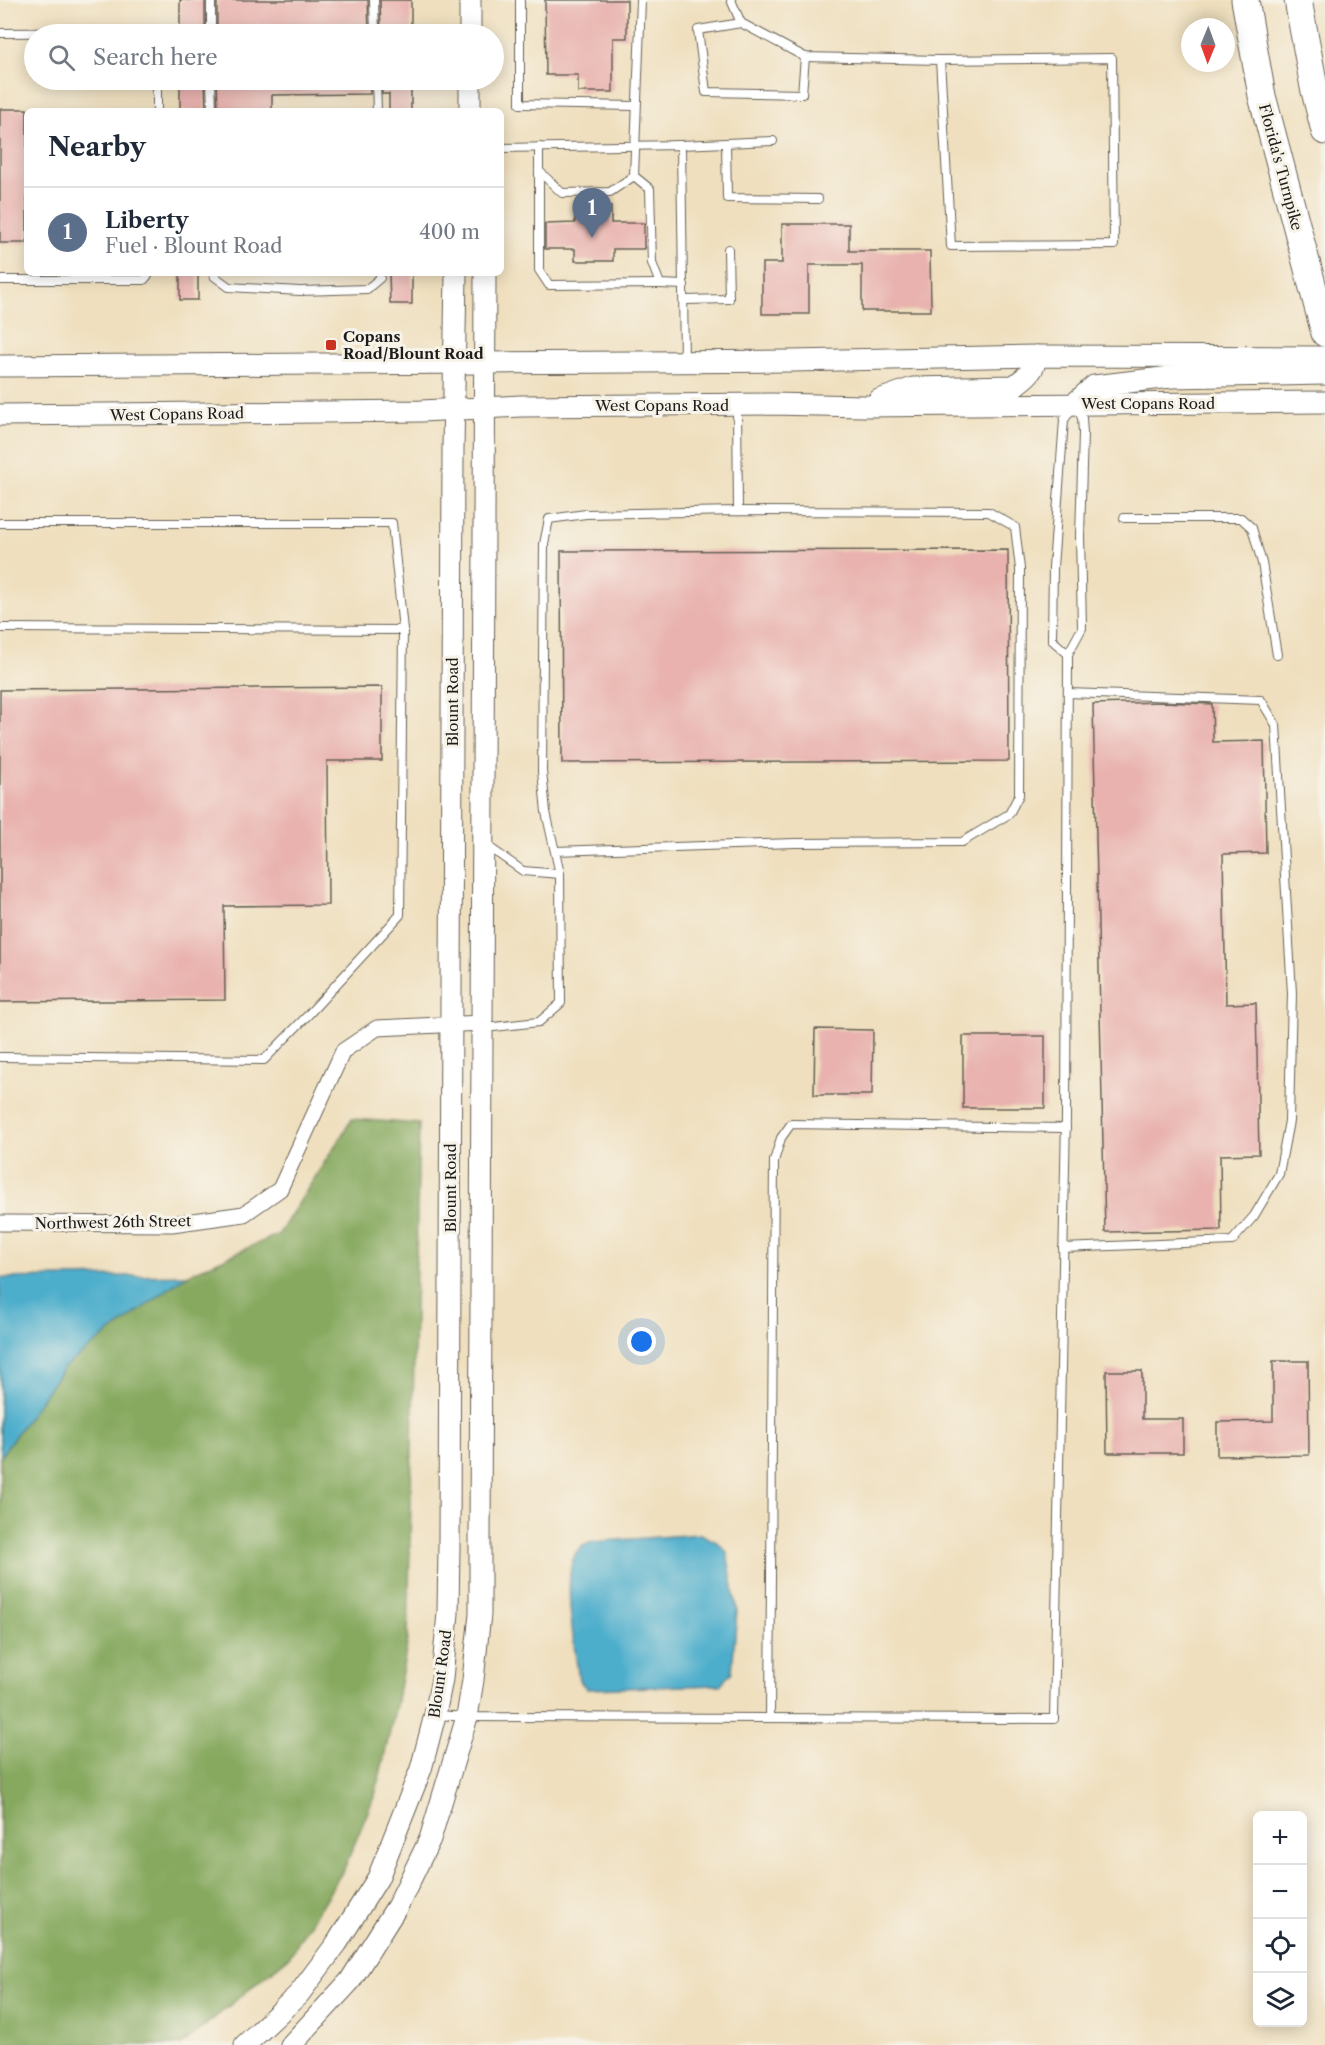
<!DOCTYPE html>
<html lang="en">
<head>
<meta charset="utf-8">
<style>
	body { margin:0; font-family:"Libre Caslon Text",serif; background:#f6f6f7; color:#1f2937 }
	.controls { position:absolute; right:18px; bottom:18px; display:grid; overflow:hidden; border-radius:9px; box-shadow:0 3px 15px #0003 }
	.controls button { width:54px; height:54px; display:grid; place-items:center; padding:0; border:0; border-bottom:2px solid #e0e1e3; background:#fff; color:#1f2937; font:30px sans-serif }
	.compass { position:absolute; left:1181px; top:18px; width:54px; height:54px; border-radius:50%; background:#fff; box-shadow:0 3px 15px #0003; rotate:181deg }
	.you { position:absolute; left:642px; top:1342px; width:21px; height:21px; margin:-15px; border:4px solid #fff; border-radius:50%; background:#1a73e8; box-shadow:0 0 0 9px #1a73e833 }
	.badge { display:grid; place-items:center; width:39px; height:39px; border-radius:50%; background:#0b8043; color:#fff; font-size:20px; font-weight:700 }
	.pin { position:absolute; translate:-50% -50px; filter:drop-shadow(0 2px 3px #0008) }
	.pin::after { content:''; position:absolute; top:32px; width:21px; height:18px; background:inherit; clip-path:polygon(0 0,100% 0,50% 100%) }
	.list { margin:0; padding:0; list-style:none }
	h2 { display:flex; justify-content:space-between; align-items:center; height:78px; margin:0; padding:0 24px; font-size:26px }
	h2 small { font-size:20px; font-weight:400; color:#747a83 }
	.list li { display:grid; grid-template-columns:39px 1fr auto; gap:18px; align-items:center; box-sizing:border-box; height:90px; padding:0 24px; border-top:2px solid #e0e1e3 }
	.list b { display:block; font-size:22px; white-space:nowrap }
	.list p { margin:0; font-size:20px; white-space:nowrap; color:#747a83 }
	.list em { font-size:20px; font-style:normal; color:#747a83 }
	.icon { flex:none; width:33px; height:33px; fill:none; stroke:currentColor; stroke-width:2; stroke-linecap:round; stroke-linejoin:round }
	.map { position:relative; flex:none; width:1325px; height:2045px; overflow:hidden }
	.search { position:absolute; background:#fff; box-shadow:0 3px 15px #0003; left:24px; top:24px; width:480px; height:66px; display:flex; align-items:center; gap:15px; box-sizing:border-box; padding:0 21px; border-radius:33px; color:#747a83; font-size:22px }
	.panel { position:absolute; background:#fff; box-shadow:0 3px 15px #0003; left:24px; top:108px; width:480px; height:168px; border-radius:9px }
	.map>svg:first-child { display:block }
</style>
</head>
<body>
<div class="map">
<svg width="1325" height="2045" viewBox="0 0 1325 2045">
	<rect width="100%" height="100%" fill="#f7f3e8"/>
	<filter id="ink" filterUnits="userSpaceOnUse"><feTurbulence type="fractalNoise" baseFrequency=".0167" numOctaves="2"/><feDisplacementMap in="SourceGraphic" scale="12" xChannelSelector="R" yChannelSelector="G"/><feConvolveMatrix kernelMatrix="1 2 1 2 8 2 1 2 1" color-interpolation-filters="sRGB"/></filter>
	<filter id="wash" filterUnits="userSpaceOnUse"><feTurbulence type="fractalNoise" baseFrequency=".008" numOctaves="4" result="noise"/><feDisplacementMap in="SourceGraphic" scale="24" xChannelSelector="R" yChannelSelector="G"/><feGaussianBlur stdDeviation="1.35" result="paint"/><feColorMatrix in="noise" values="0 0 0 0 0 0 0 0 0 0 0 0 0 0 0 0 0 1.4 0 .05"/><feComposite in="paint" operator="in"/></filter>
	<g filter="url(#wash)">
		<rect width="100%" height="100%" fill="#efdfbe"/>
		<path fill="#86a95e" stroke="#51623d" stroke-width="1.5" d="M352,1119L419,1124L408,1639L396,1705L376,1792L344,1869L289,1957L181,2045H0V1456L64,1367L187,1275L279,1234Z"/>
		<g fill="#4daecc" stroke="#346574" stroke-width="1.5">
			<path d="M187,1275L64,1367L0,1457V1278Z"/>
			<path d="M700,1534L717,1542L727,1552L737,1610L732,1672L720,1685L587,1689L579,1680C576,1654 559,1567 579,1549C582,1546 588,1544 591,1542Z"/>
		</g>
		<g id="blocks">
			<g fill="#e9b2af">
				<rect x="180" y="0" width="25" height="34"/>
				<path d="M217,0H368L369,34H217Z"/>
				<path d="M380,0H411V34H381Z"/>
				<path d="M545,0H627V38H613V92H578V75H546Z"/>
				<path d="M180,80H205L206,111H180Z"/>
				<path d="M217,80H370V94L272,95V111H218Z"/>
				<path d="M382,80H411V111H389V94H382Z"/>
				<rect x="0" y="109" width="27" height="134"/>
				<path d="M575,206H611V223H644V249H613V261H575V249H545V224L575,223Z"/>
				<path d="M782,224H849V251H930L931,311H862V265H809V314H762V263H782Z"/>
				<rect x="180" y="273" width="18" height="27"/>
				<path d="M389,273H412V304H390Z"/>
				<path d="M1008,550L1009,761L562,763L561,551Z"/>
				<path d="M382,687V761H327L328,905L224,906L225,1000L0,1002V690Z"/>
				<path d="M1162,702L1212,704L1213,742L1264,741L1266,853L1223,854L1226,1004L1256,1003L1259,1154L1220,1155L1221,1230L1105,1232L1093,704Z"/>
				<path d="M815,1029L873,1030L872,1095H814Z"/>
				<rect x="963" y="1036" width="82" height="72"/>
				<path d="M1273,1361H1308L1309,1455L1217,1456V1422L1273,1421Z"/>
				<path d="M1106,1371H1142V1419H1183V1453H1107Z"/>
			</g>
		</g>
	</g>
	<g filter="url(#ink)">
		<use href="#blocks" fill-opacity="0" stroke="#666055" stroke-width="1.5"/>
		<g fill="none" stroke-linecap="round" stroke-linejoin="round">
			<g stroke="#666055" stroke-width="10">
				<g id="lane">
					<path d="M211,0V34"/>
					<path d="M374,0L375,34"/>
					<path d="M520,0V104L636,106"/>
					<path d="M641,0L634,176L650,189L652,263L660,284L684,285"/>
					<path d="M731,0L741,23L805,57L940,60L1112,58L1114,245L951,246L940,60"/>
					<path d="M741,23L698,30L706,92L802,94L805,57"/>
					<path d="M0,33L132,32L135,34"/>
					<path d="M157,80V111"/>
					<path d="M211,80L212,111"/>
					<path d="M376,80L377,111"/>
					<path d="M726,143L727,198L818,199"/>
					<path d="M681,145L773,141"/>
					<path d="M539,147V270L549,285L660,284"/>
					<path d="M501,148L681,145L684,360"/>
					<path d="M539,171L562,193L610,192L634,176"/>
					<path d="M214,273V276L229,287L300,291L367,289L380,278V273"/>
					<path d="M0,280H144L150,273"/>
					<path d="M685,300L729,299L728,249"/>
					<path d="M737,405L738,511"/>
					<path d="M1124,518H1241L1252,528L1262,563L1277,655"/>
					<path d="M0,523H392L403,630L0,628"/>
					<path d="M1068,654L1052,640L1053,567L1064,420L1073,407"/>
					<path d="M486,845L523,871L560,874"/>
					<path d="M484,1028L539,1022L561,1003L560,874L546,812L542,771L544,544L549,519L586,514L738,511L989,512L1015,527L1020,569L1019,795L1009,814L962,842L795,843L555,851"/>
					<path d="M0,1057L264,1060L308,1015L400,915L403,630"/>
					<path d="M1063,1248L1232,1241L1254,1216L1279,1174L1289,1121L1292,993L1276,725L1261,700L1068,693"/>
					<path d="M437,1715L467,1717L1054,1719L1066,1117L1068,654L1082,628L1080,536L1083,433L1082,418L1077,407"/>
					<path d="M770,1718L774,1161L781,1138L791,1124L1066,1128"/>
				</g>
			</g>
			<g stroke="#666055" stroke-width="17">
				<path id="street" d="M0,1223L172,1224L244,1214L280,1189L343,1051L377,1028L482,1023"/>
			</g>
			<g stroke="#666055" stroke-width="23">
				<g id="secondary">
					<path d="M470,0V34"/>
					<path d="M470,80V111"/>
					<path d="M0,366L792,361L1036,356L1325,357"/>
					<path d="M879,400L913,388L1014,386C1026,377 1035,371 1036,356"/>
					<path d="M1075,403L1094,386L1171,377L1325,374"/>
					<path d="M0,415L421,411L521,406L771,404L864,406L1325,402"/>
					<path d="M245,2045L299,1994L337,1943L378,1878L421,1769L435,1715L442,1679L448,1613L449,1546L453,450L456,273"/>
					<path d="M291,2045L350,1981L398,1905L430,1839L467,1717L473,1680L480,1614V1547L485,273"/>
				</g>
			</g>
			<g stroke="#666055" stroke-width="29">
				<g id="highway">
					<path d="M1245,0L1262,96L1325,333"/>
					<path d="M1298,0L1314,87L1325,131"/>
				</g>
			</g>
			<use href="#lane" stroke="#fff" stroke-width="8"/>
			<use href="#street" stroke="#fff" stroke-width="15"/>
			<use href="#secondary" stroke="#fff" stroke-width="21"/>
			<use href="#highway" stroke="#fff" stroke-width="27"/>
		</g>
	</g>
	<rect fill="#c8321e" stroke="#f7f3e8" stroke-width="2" x="325" y="339" width="12" height="12" rx="3"/>
	<g text-anchor="middle" dominant-baseline="central" stroke-width="6" stroke-linejoin="round" paint-order="stroke">
		<g font-size="15" fill="#1c1c1c" stroke="#f7f3e8">
			<text transform="translate(1281 167) rotate(75)">Florida's Turnpike</text>
			<text x="1148" y="403">West Copans Road</text>
			<text x="662" y="405">West Copans Road</text>
			<text transform="translate(177 414) rotate(-1)">West Copans Road</text>
			<text transform="translate(452 702) rotate(-90)">Blount Road</text>
			<text transform="translate(450 1188) rotate(-90)">Blount Road</text>
			<text transform="translate(113 1222) rotate(-1)">Northwest 26th Street</text>
			<text transform="translate(440 1674) rotate(-82)">Blount Road</text>
		</g>
		<g font-size="15" font-weight="bold" fill="#1c1c1c" stroke="#f7f3e8" text-anchor="start">
			<text x="343" y="336">Copans<tspan x="343" dy="17">Road/Blount Road</tspan></text>
		</g>
	</g>
</svg>
<div class="controls">
<button>+</button>
<button>−</button>
<button><svg class="icon" aria-label="locate" viewBox="0 0 24 24"><circle cx="12" cy="12" r="6"/><path d="M12 2v4M12 18v4M2 12h4M18 12h4"/></svg></button>
<button><svg class="icon" aria-label="layers" viewBox="0 0 24 24"><path d="M12 4l9 5-9 5-9-5zM3 14l9 5 9-5"/></svg></button>
</div>
<svg class="compass" viewBox="-18 -18 36 36"><path d="M0-13l5 13h-10z" fill="#e53935"/><path d="M0 13l5-13h-10z" fill="#747a83"/></svg>
<div class="you"></div>
<div class="pin badge" style="left:592px;top:238px;background:#5c6f8a">1</div>
<div class="search"><svg class="icon" aria-label="search" viewBox="0 0 24 24"><circle cx="10" cy="10" r="6"/><path d="M15 15l6 6"/></svg>Search here</div>
<section class="panel">
<h2>Nearby<small></small></h2>
<ul class="list">
<li><span class="badge" style="background:#5c6f8a">1</span><div><b>Liberty</b><p>Fuel · Blount Road</p></div><em>400 m</em></li>
</ul>
</section>
</div>
</body>
</html>
